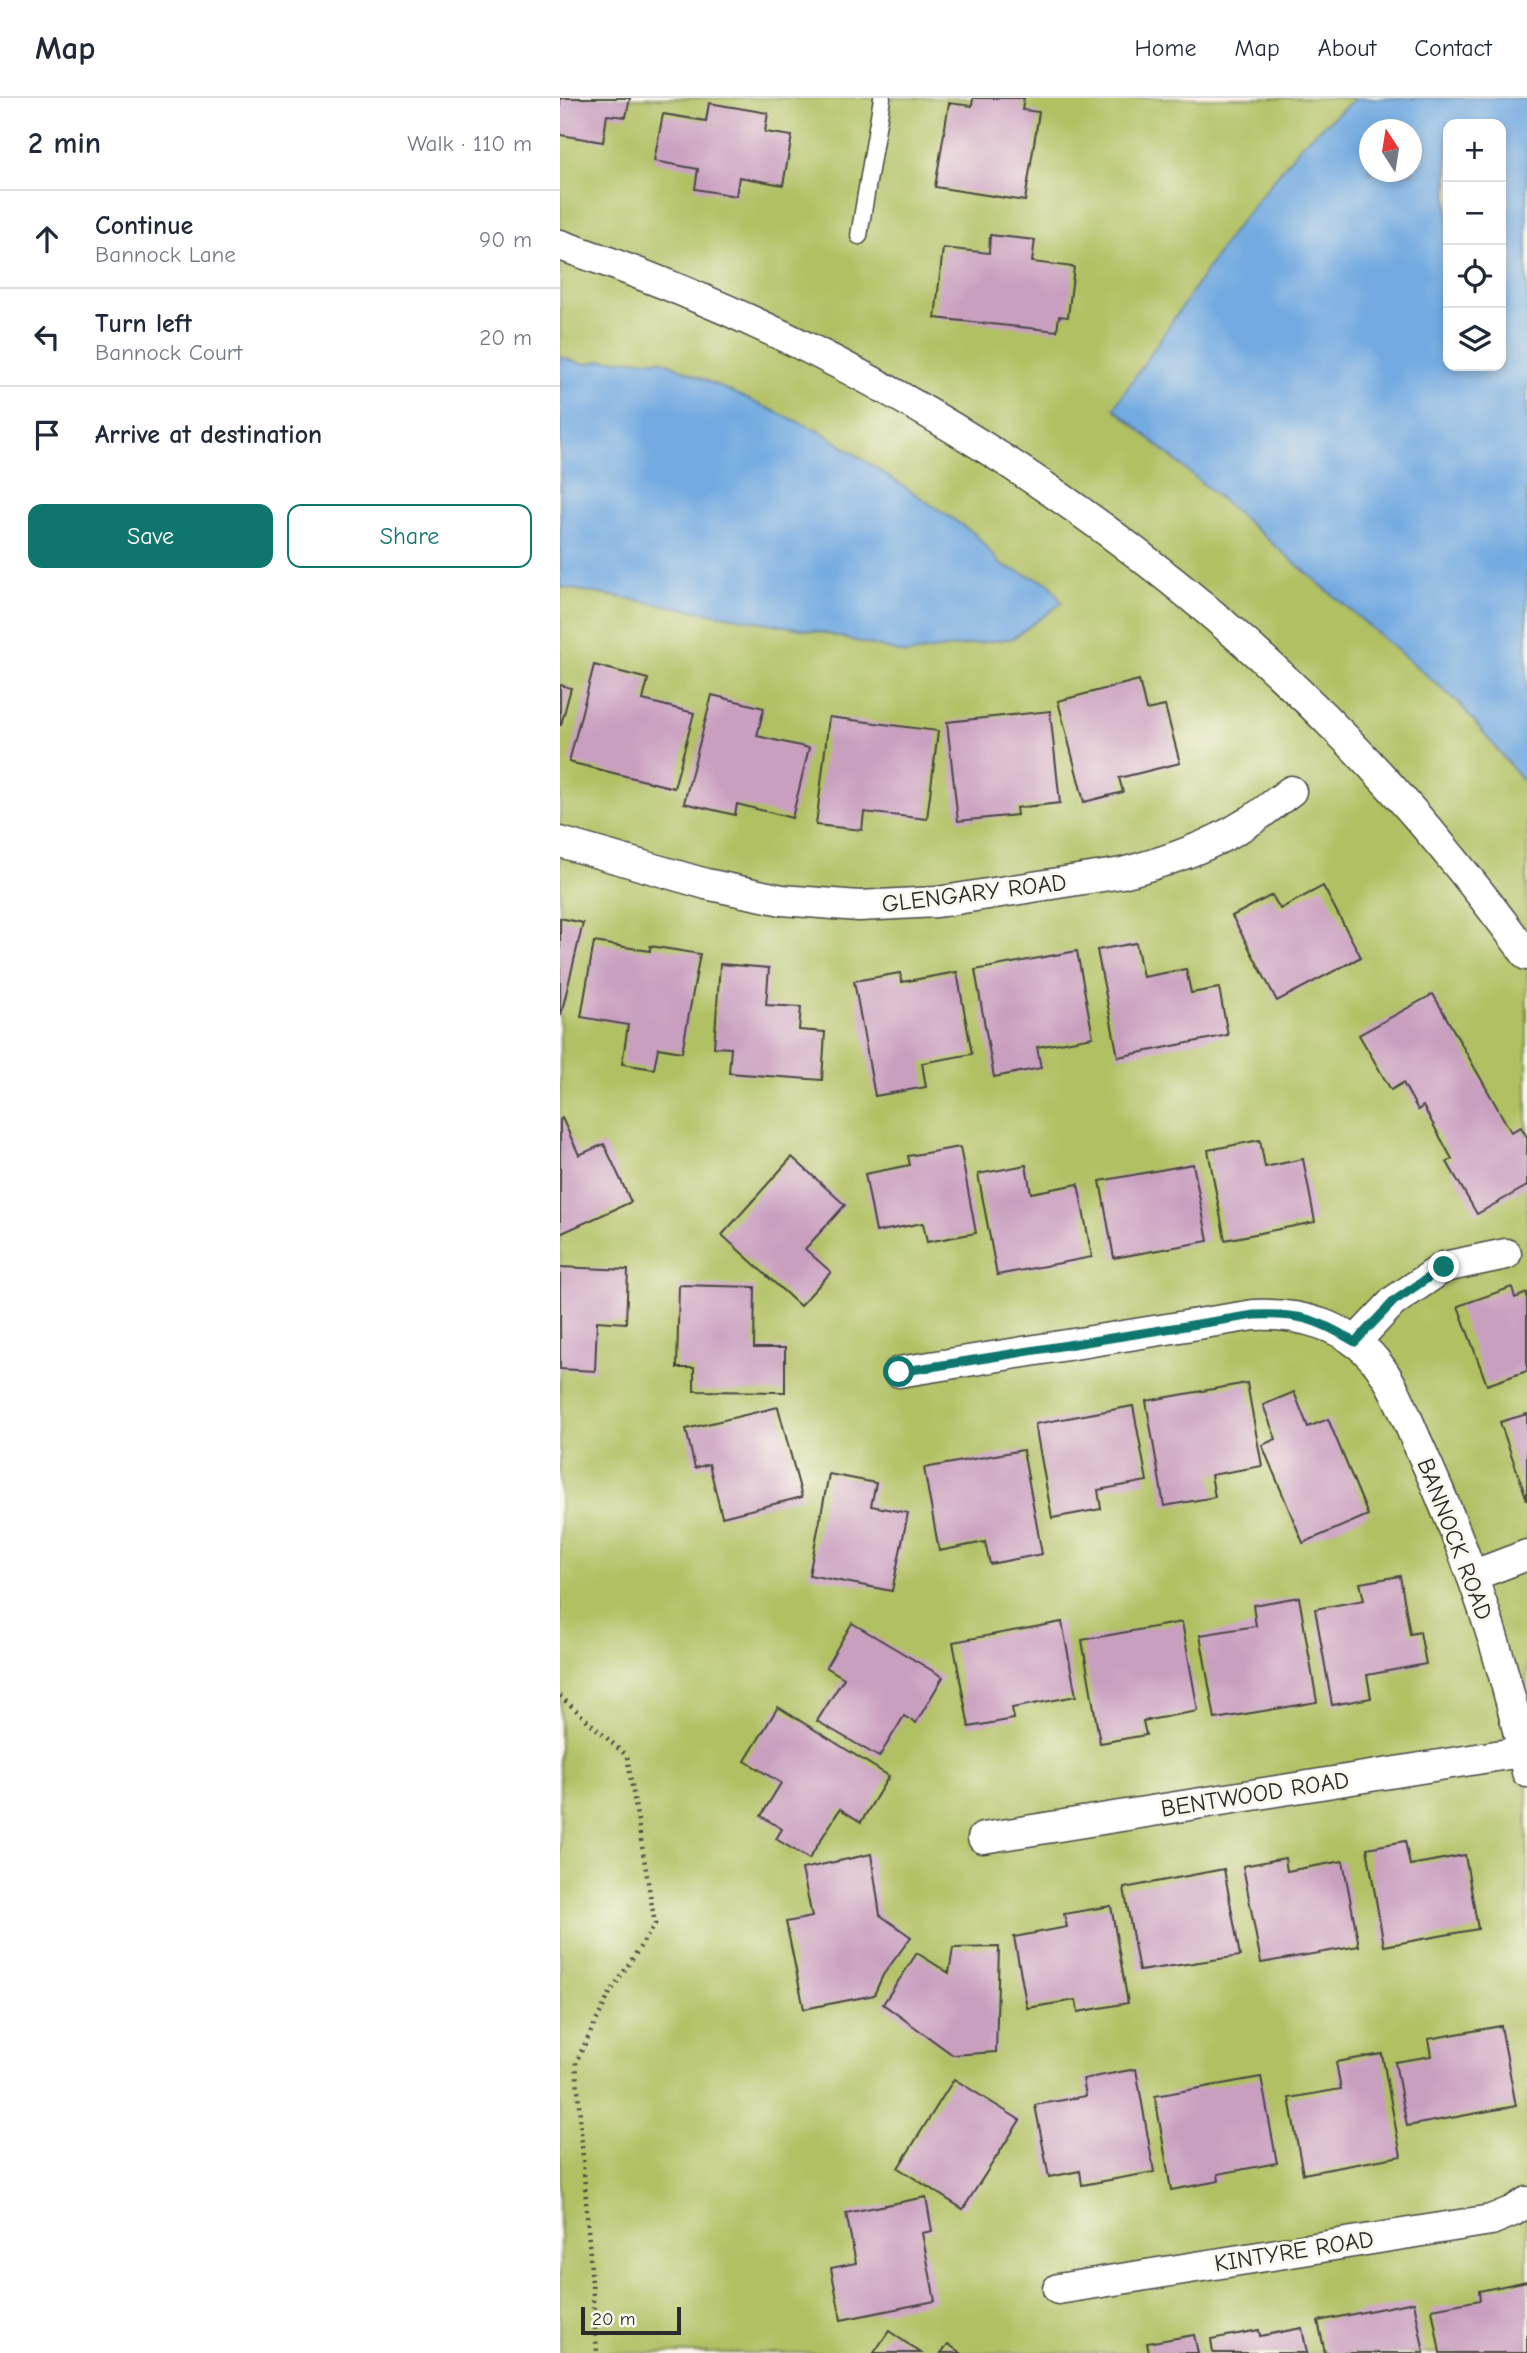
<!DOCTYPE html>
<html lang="en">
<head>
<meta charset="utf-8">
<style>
	body { margin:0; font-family:"Comic Neue",sans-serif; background:#f2f2f3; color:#1f2937 }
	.controls { position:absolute; right:21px; top:21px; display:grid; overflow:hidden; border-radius:14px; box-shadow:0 4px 10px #0003 }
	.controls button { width:63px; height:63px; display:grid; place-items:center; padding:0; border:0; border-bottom:2px solid #e0e1e3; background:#fff; color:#1f2937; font:35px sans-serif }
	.compass { position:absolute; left:799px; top:21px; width:63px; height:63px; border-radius:50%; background:#fff; box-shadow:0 4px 10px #0003; rotate:348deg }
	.scale { position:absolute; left:21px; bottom:18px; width:100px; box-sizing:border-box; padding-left:7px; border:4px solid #2b2b2b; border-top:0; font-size:19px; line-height:24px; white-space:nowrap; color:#2b2b2b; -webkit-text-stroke:5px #fbf7ec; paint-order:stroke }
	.stop { position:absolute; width:21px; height:21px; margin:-16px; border:5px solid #0f766e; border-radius:50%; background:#fff }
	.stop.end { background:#0f766e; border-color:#fff; box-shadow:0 2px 7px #0008 }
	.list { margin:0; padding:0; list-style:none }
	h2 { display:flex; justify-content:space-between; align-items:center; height:91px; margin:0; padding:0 28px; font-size:30px }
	h2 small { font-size:23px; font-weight:400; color:#747a83 }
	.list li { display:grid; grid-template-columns:46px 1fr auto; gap:21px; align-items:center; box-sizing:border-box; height:98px; padding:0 28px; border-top:2px solid #e0e1e3 }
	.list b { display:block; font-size:26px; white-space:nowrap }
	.list p { margin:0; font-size:23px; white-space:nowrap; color:#747a83 }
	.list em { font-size:23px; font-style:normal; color:#747a83 }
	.actions { display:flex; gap:14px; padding:21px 28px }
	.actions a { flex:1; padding:16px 0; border:2px solid #0f766e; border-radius:14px; text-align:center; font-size:24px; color:#0f766e }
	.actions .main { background:#0f766e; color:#fff }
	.icon { flex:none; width:38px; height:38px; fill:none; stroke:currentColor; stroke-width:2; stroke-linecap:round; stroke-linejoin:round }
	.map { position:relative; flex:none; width:967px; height:2255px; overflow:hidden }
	header { display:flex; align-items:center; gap:42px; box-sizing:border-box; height:98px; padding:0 35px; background:#fff; border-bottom:2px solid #e0e1e3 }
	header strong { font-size:33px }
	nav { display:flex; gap:38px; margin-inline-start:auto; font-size:24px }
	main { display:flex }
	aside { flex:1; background:#fff }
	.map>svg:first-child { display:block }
</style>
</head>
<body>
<header>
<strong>Map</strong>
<nav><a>Home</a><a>Map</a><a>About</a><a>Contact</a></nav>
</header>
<main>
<aside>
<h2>2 min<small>Walk · 110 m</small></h2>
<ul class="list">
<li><svg class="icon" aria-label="ahead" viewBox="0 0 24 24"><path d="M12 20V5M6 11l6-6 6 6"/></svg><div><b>Continue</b><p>Bannock Lane</p></div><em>90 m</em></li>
<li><svg class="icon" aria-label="left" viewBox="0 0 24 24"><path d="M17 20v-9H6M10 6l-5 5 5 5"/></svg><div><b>Turn left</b><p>Bannock Court</p></div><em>20 m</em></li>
<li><svg class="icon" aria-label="arrive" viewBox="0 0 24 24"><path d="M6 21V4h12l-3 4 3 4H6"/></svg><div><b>Arrive at destination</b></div></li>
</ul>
<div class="actions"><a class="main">Save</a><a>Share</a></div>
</aside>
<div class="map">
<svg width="967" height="2255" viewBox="0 0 967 2255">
	<rect width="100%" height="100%" fill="#fbf7ec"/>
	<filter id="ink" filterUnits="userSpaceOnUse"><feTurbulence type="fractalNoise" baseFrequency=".0143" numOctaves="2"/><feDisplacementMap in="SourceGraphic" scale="14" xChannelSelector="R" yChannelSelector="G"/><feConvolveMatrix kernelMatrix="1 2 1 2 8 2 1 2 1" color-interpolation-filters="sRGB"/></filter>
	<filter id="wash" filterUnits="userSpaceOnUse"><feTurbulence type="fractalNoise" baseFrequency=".00686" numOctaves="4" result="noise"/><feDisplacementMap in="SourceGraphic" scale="28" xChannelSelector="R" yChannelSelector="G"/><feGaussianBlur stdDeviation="1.57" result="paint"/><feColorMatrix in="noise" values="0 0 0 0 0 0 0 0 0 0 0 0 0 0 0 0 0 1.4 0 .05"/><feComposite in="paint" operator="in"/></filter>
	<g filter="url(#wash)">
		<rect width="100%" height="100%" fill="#f2dfc1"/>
		<path fill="#b0c062" stroke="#6e7646" stroke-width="2" fill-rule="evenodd" d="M0,0H967V2255H0ZM888,26H941V268H888ZM810,32H852V74H810Z"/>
		<g fill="#73aae1" stroke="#4f6a86" stroke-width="2" fill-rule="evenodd">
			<path d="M796,0H967V688L900,606L554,310L670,137L743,45ZM888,26H941V268H888ZM810,32H852V74H810Z"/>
			<path d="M0,259L25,266L43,262H101L263,335L414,435L441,467L489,485L502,505L453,540L346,556L265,535L0,489Z"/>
		</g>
		<g id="blocks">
			<g fill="#c99fc0">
				<path d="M0,0H70L66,19L47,17L43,44L0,37Z"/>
				<path d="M413,0H464L462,12L479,14L465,103L375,89L389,5L412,8Z"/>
				<path d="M149,5L208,15L205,34L232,38L223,87L179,79L176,98L135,91L138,71L94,63L103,16L146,23Z"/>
				<path d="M430,137L475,142L472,164L514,169L508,219L499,218L497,233L375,220L383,150L429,155Z"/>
				<path d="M34,567L88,581L83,602L134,615L114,690L9,664Z"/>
				<path d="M579,582L586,612L605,608L620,665L559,680L563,694L524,704L498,603Z"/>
				<path d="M0,587L11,590L1,627H0Z"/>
				<path d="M152,597L204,610L197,638L249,650L232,720L177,706L175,717L124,705Z"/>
				<path d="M490,613L500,705L456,710L457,717L398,723L387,624Z"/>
				<path d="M269,619L378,633L367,721L304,714L302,732L256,727Z"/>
				<path d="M763,788L801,859L717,903L672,818L712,797L720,811Z"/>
				<path d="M0,820L23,825L1,917H0Z"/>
				<path d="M34,844L90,853V848L140,856L122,954L98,950L94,971L62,966L68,927L21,919Z"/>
				<path d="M576,845L583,879L626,871L631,895L659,890L668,937L558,959L537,852Z"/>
				<path d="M517,853L533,939L477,949L481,970L434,979L415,872Z"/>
				<path d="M160,866L209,870L206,907L241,909L239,932L265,934L262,982L169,975L171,950L154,949Z"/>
				<path d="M397,874L412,956L362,965L366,989L315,998L294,883L340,875L342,884Z"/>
				<path d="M873,896L951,1034L961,1029L967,1039V1088L917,1116L887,1064L892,1061L863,1008L858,1012L843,985L831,992L799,937Z"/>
				<path d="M2,1020L19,1057L44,1046L71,1104L0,1136V1022Z"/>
				<path d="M700,1042L705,1069L743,1061L755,1124L665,1142L648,1052Z"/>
				<path d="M400,1049L416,1135L367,1144L363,1125L316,1134L305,1076L350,1067L348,1058Z"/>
				<path d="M232,1059L285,1107L245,1151L271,1174L240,1208L162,1137Z"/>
				<path d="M633,1066L648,1143L554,1160L540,1083Z"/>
				<path d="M466,1067L471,1095L518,1086L532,1159L437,1177L418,1076Z"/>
				<path d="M0,1169L68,1172L66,1225L37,1223L35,1273L0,1271Z"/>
				<path d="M119,1187L195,1189L194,1250H225V1294L134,1293V1270H117Z"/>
				<path d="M952,1189L955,1200L967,1195V1273L927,1287L898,1208Z"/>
				<path d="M687,1285L702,1368L651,1377L655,1399L604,1408L586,1303Z"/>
				<path d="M734,1294L748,1329L768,1321L808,1417L743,1445L702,1347L716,1341L703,1307Z"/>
				<path d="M573,1308L587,1383L538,1392L541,1411L492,1420L475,1326Z"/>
				<path d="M218,1309L242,1399L162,1419L149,1366L135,1370L126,1331Z"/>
				<path d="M967,1316V1402L940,1324Z"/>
				<path d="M463,1352L482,1456L430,1466L425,1444L379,1453L364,1370Z"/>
				<path d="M269,1376L316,1385L311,1408L348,1415L332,1493L249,1477Z"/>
				<path d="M840,1478L850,1536L860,1534L866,1566L807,1577L811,1600L772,1607L755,1511L804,1502L800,1485Z"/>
				<path d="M739,1499L757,1604L655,1621L640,1537L696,1528L693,1507Z"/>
				<path d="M502,1524L516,1598L452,1610L454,1621L409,1629L393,1544Z"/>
				<path d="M622,1524L638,1613L583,1623L586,1637L540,1645L522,1542Z"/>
				<path d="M292,1525L383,1579L356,1625L344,1618L319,1659L257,1623L284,1580L266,1569Z"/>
				<path d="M218,1609L329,1678L301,1724L280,1711L249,1761L216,1741L222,1731L201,1718L221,1685L185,1663Z"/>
				<path d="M845,1743L850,1767L905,1757L918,1831L824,1848L807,1750Z"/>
				<path d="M311,1756L320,1817L351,1839L323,1877L314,1897L244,1911L226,1824L252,1819L242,1771Z"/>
				<path d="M725,1760L727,1773L783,1763L799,1848L701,1865L683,1768Z"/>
				<path d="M664,1771L680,1858L579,1873L564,1790Z"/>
				<path d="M551,1808L568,1905L518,1914L516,1902L467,1910L454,1839L507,1829L504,1816Z"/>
				<path d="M439,1849L436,1954L393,1957L323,1906L357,1855L389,1875L393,1850Z"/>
				<path d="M941,1928L956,2008L847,2028L835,1964L871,1958L868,1941Z"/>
				<path d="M822,1956L841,2058L743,2076L729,2000L781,1991L776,1964Z"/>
				<path d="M576,1971L594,2074L522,2087L520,2073L489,2079L475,2007L526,1998L523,1981Z"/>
				<path d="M701,1979L717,2065L658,2076L659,2083L611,2092L595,1998Z"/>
				<path d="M394,1981L460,2022L403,2111L338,2070Z"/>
				<path d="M366,2099L372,2133L362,2135L375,2203L281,2222L271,2170L296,2165L286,2115Z"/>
				<path d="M967,2183V2255H880L872,2211L920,2202L919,2193Z"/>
				<path d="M854,2204L864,2255H765L758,2223Z"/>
				<path d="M742,2230L747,2255H653L651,2241L699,2232L700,2238Z"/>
				<path d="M329,2233L361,2255H314Z"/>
				<path d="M634,2237L638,2255H589L587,2245Z"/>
				<path d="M388,2246L401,2255H381Z"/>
			</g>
		</g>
	</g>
	<g filter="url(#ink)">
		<use href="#blocks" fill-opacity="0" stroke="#494642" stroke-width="2"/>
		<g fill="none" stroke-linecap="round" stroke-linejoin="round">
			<g stroke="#494642" stroke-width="19">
				<path id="lane" d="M299,138L322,0"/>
			</g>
			<g stroke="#494642" stroke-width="33">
				<g id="street">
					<path d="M0,147C296,247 568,418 786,641C852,709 911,781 967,857"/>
					<path d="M0,744L146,786L222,802L299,808L377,804L562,775C606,764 649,749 687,725C702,716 716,704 731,693"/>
					<path d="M795,1244L834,1203L884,1169L946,1156"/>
					<path d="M339,1274L694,1217C740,1215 787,1227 817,1265C836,1289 846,1320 858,1346C906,1451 945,1562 967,1674"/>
					<path d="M912,1478L967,1457"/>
					<path d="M423,1740L967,1653"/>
					<path d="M498,2191L931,2122L953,2113L967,2104"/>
				</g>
			</g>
			<path stroke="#494642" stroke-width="4.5" stroke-dasharray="2 5" stroke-linecap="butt" d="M0,1598L67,1658L95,1826L50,1895L16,1964L37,2255"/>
			<use href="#lane" stroke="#fff" stroke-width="16"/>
			<use href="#street" stroke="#fff" stroke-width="30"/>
		</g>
	</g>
	<g fill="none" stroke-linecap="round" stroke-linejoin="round" filter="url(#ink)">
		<path stroke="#0f766e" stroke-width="9" d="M339,1274L694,1217C739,1215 757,1221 795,1244L834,1203L884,1169"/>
	</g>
	<g text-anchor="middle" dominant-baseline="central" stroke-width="6" stroke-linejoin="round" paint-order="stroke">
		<g font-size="24" fill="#2b2b2b" stroke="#fbf7ec">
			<text transform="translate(414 795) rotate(-7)">GLENGARY ROAD</text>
			<text transform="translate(895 1441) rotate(69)">BANNOCK ROAD</text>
			<text transform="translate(695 1696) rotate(-9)">BENTWOOD ROAD</text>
			<text transform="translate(734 2153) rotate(-9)">KINTYRE ROAD</text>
		</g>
	</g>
</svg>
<div class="controls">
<button>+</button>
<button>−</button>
<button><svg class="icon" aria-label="locate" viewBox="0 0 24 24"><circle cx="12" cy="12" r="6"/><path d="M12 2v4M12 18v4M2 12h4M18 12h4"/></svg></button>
<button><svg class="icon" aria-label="layers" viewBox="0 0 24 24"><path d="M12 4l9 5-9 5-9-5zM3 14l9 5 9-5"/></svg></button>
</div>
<svg class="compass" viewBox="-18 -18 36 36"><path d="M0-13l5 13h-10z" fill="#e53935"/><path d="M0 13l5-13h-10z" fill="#747a83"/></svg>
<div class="scale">20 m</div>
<div class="stop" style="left:339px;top:1274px"></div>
<div class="stop end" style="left:884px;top:1169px"></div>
</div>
</main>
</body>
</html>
